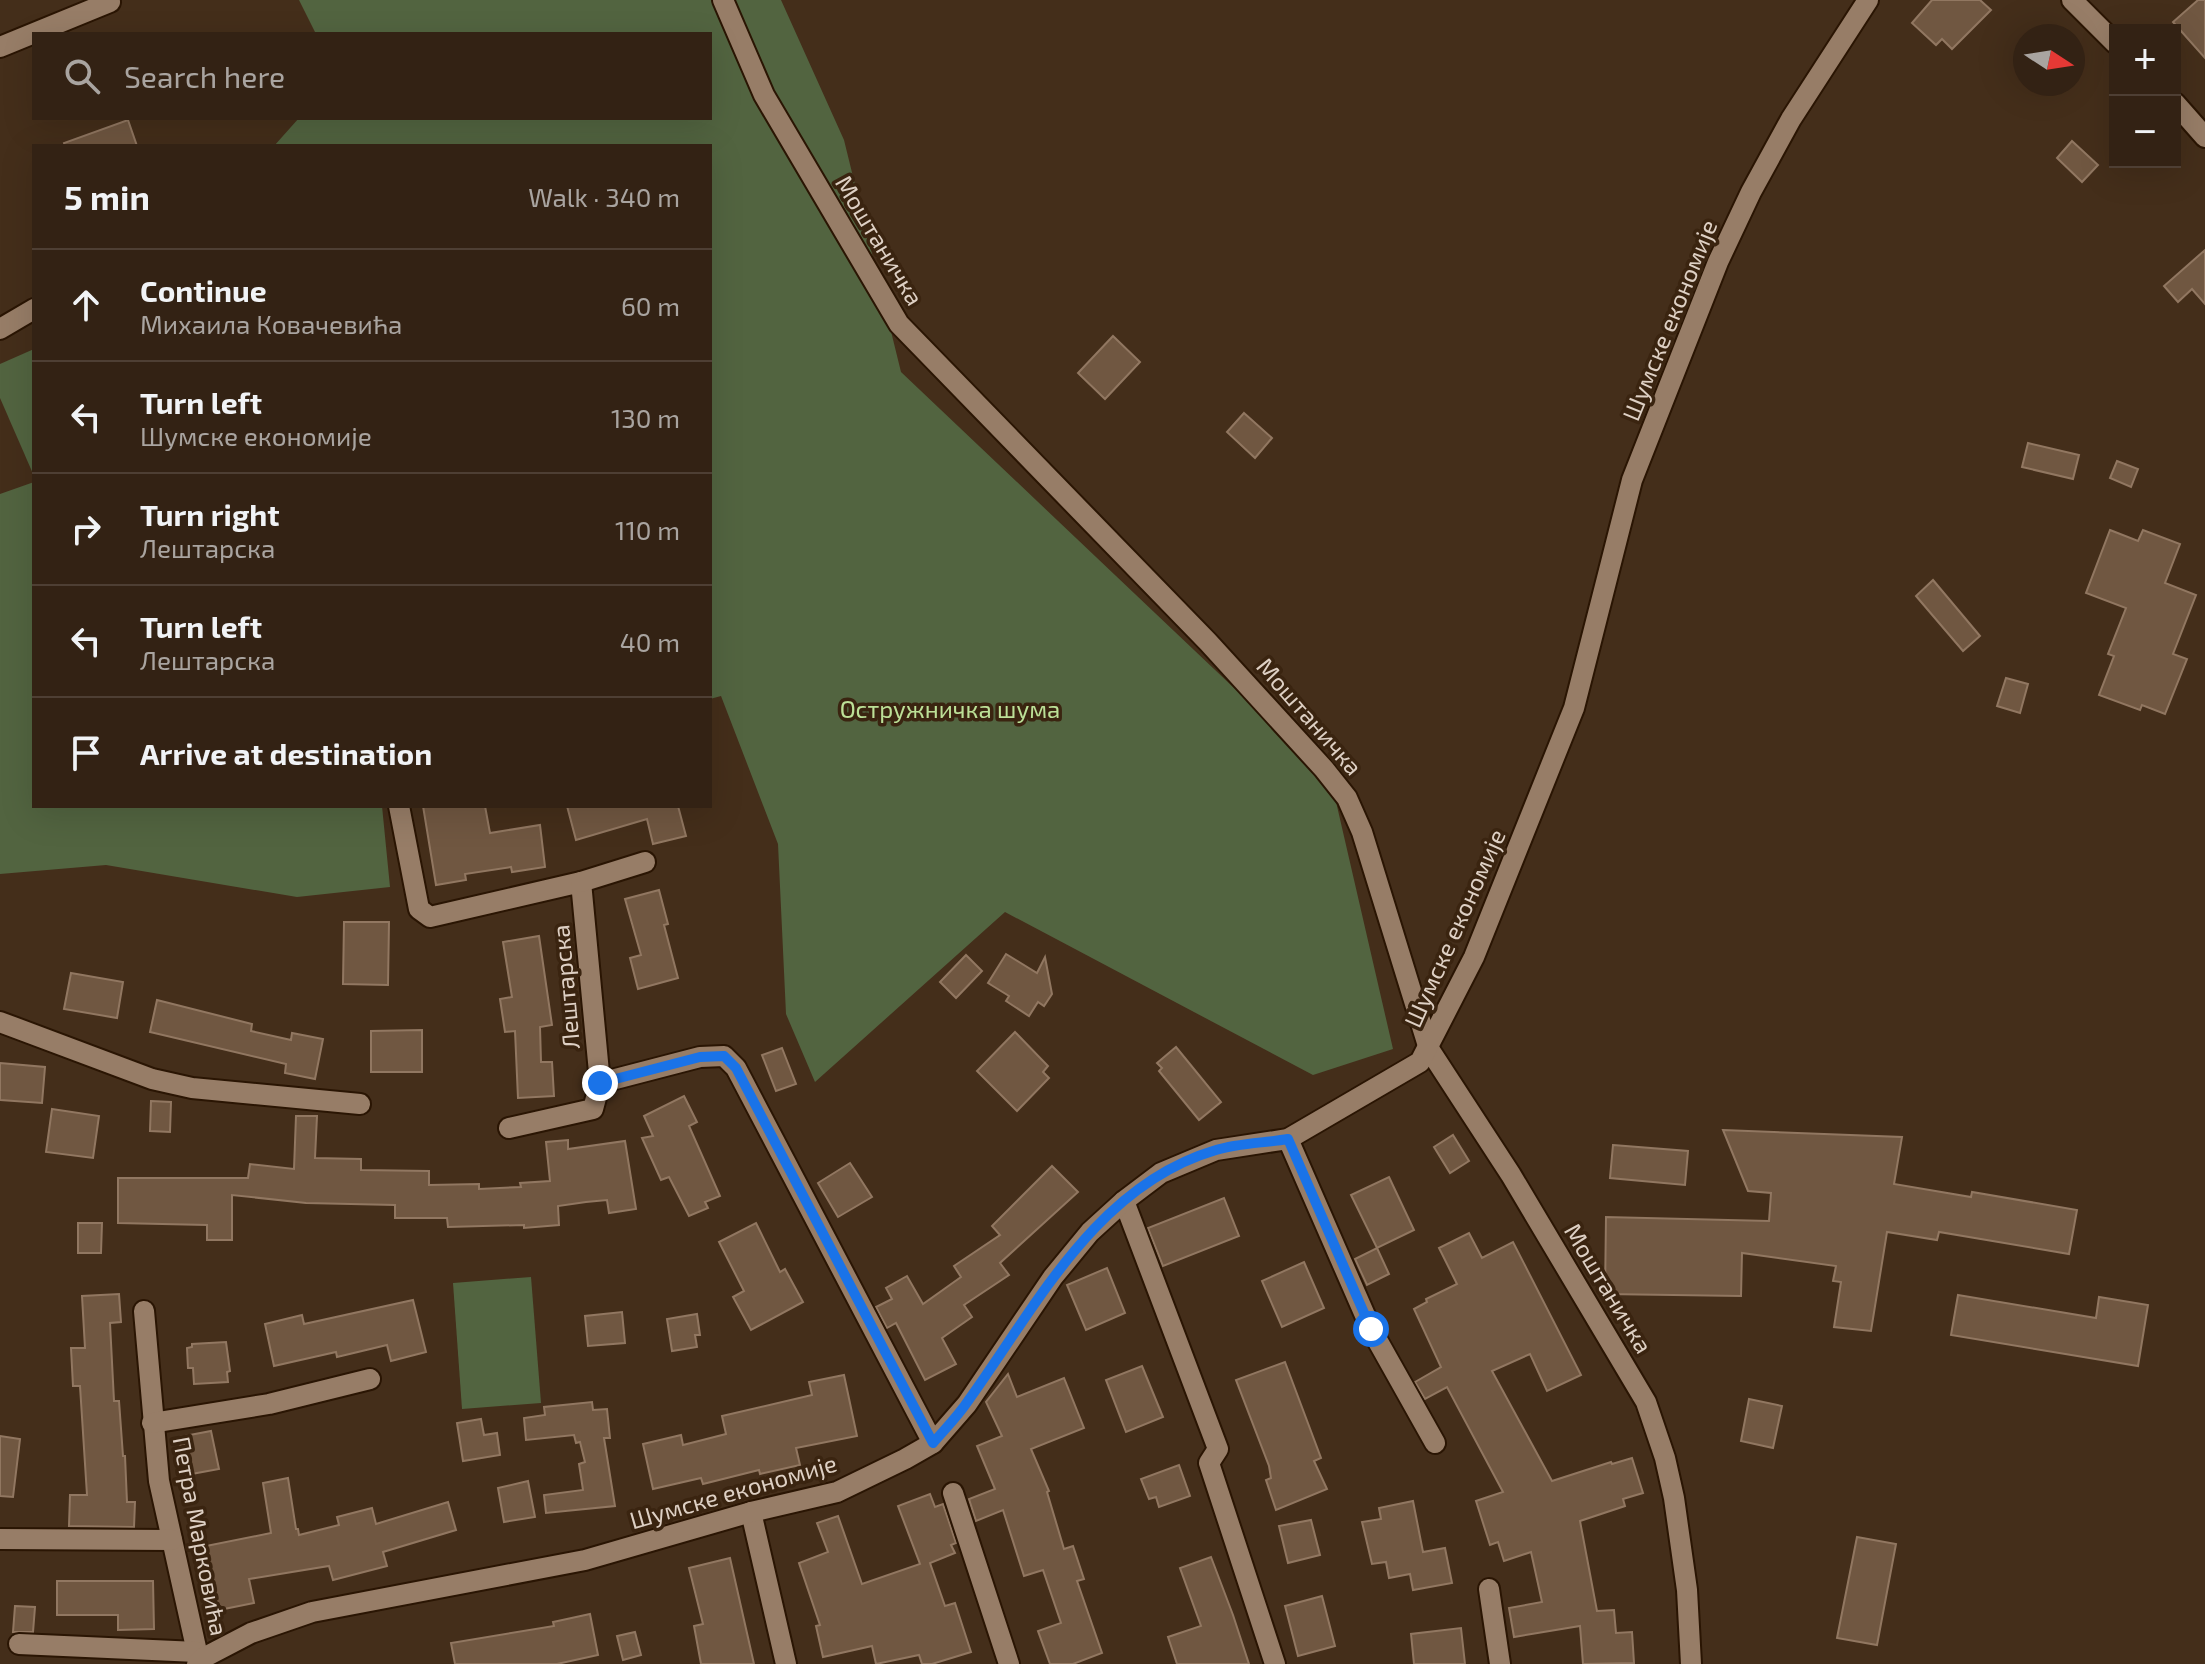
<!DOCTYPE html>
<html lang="en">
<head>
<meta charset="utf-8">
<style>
	body { margin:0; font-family:"Exo 2",sans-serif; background:#3b2a1d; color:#f1f3f6 }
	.controls { position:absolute; right:24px; top:24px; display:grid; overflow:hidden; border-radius:0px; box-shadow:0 8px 32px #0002 }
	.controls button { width:72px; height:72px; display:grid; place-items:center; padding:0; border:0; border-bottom:2px solid #4e3f34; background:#332214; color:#f1f3f6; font:40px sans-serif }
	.compass { position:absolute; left:2013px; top:24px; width:72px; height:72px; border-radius:50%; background:#332214; box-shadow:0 8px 32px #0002; rotate:102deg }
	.stop { position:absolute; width:24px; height:24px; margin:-18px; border:6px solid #1a73e8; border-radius:50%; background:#fff }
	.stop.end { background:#1a73e8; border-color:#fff; box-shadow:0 2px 8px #0008 }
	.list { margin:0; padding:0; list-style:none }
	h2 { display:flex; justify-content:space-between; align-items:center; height:104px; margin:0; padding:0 32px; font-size:34px }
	h2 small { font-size:26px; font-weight:400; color:#a9a4a0 }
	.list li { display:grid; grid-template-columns:52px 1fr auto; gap:24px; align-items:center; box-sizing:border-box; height:112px; padding:0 32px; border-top:2px solid #4e3f34 }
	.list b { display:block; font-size:30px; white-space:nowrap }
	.list p { margin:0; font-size:26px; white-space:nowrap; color:#a9a4a0 }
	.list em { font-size:26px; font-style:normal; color:#a9a4a0 }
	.icon { flex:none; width:44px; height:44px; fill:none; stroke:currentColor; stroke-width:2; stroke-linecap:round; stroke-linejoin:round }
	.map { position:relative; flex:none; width:2205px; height:1664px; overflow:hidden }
	.search { position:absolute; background:#332214; box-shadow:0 8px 32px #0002; left:32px; top:32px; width:680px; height:88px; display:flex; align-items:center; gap:20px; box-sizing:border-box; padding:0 28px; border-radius:0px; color:#a9a4a0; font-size:30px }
	.panel { position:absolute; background:#332214; box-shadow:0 8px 32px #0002; left:32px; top:144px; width:680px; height:664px; border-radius:0px }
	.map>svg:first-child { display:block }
</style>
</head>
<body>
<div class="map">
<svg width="2205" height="1664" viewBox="0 0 2205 1664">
	<rect width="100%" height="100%" fill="#442e1a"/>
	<g fill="#526440">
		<path d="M299,0H781L844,140L901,372L1331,780L1393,1049L1313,1075L1005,912L815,1082L786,1014L778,844L721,696L710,699V146H274L299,118H710V34H316Z"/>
		<path d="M34,349V476L0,398V364Z"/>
		<path d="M34,482V806H382L390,887L297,897L106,865L0,874V494Z"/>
		<path d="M531,1277L541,1403L462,1409L453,1283Z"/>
	</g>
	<g fill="#705741" stroke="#917761" stroke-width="2">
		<path d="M1932,0H1980L1991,10L1952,49L1942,39L1936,45L1912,23Z"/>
		<path d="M2198,0H2205V58L2173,22Z"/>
		<path d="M128,120L137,146H65L64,143Z"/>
		<path d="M2072,141L2098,165L2082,182L2057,158Z"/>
		<path d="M2205,250V304L2192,289L2178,302L2164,286Z"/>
		<path d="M1113,336L1140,362L1105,399L1078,373Z"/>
		<path d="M1244,413L1272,438L1255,458L1227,432Z"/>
		<path d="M2028,443L2079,455L2073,479L2022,467Z"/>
		<path d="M2117,461L2138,469L2131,487L2110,478Z"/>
		<path d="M2110,530L2138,541L2143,530L2180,544L2165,583L2196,595L2173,654L2187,659L2165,714L2142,705L2140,710L2099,695L2114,656L2108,654L2126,608L2086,593Z"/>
		<path d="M1933,580L1980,636L1963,651L1916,596Z"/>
		<path d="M2006,678L2028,684L2020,713L1997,706Z"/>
		<path d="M423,806H485L490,833L540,825L545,867L512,872L511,867L465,874L466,880L436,885Z"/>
		<path d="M567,806H678L686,836L653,844L647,819L576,840Z"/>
		<path d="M659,890L668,924L664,925L678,978L638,989L630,958L641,955L625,899Z"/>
		<path d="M344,922H389L388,985L343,984Z"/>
		<path d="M539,936L552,1025L540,1027L541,1062H552L554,1096L518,1098L515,1031L505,1032L500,999L512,997L503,942Z"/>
		<path d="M1006,954L1037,973L1045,957L1052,994L1044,1006L1038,1002L1029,1016L1006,1001L1009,996L988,983Z"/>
		<path d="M966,955L982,971L956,998L940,982Z"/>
		<path d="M71,973L123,982L117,1018L64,1009Z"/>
		<path d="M157,1000L252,1024L251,1031L291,1040L292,1033L323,1039L315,1079L285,1073L286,1064L150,1032Z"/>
		<path d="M422,1030V1072H371V1031Z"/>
		<path d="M1015,1032L1048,1066L1043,1072L1049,1078L1017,1111L977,1071Z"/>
		<path d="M1176,1047L1221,1102L1199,1120L1159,1071L1162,1068L1157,1063Z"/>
		<path d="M782,1048L796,1084L776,1091L762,1055Z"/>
		<path d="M0,1063L45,1067L42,1103L0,1100Z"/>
		<path d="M684,1096L697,1122L689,1126L720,1196L705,1202L708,1208L689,1216L669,1177L661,1180L642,1138L653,1136L644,1116Z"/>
		<path d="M151,1101L171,1102L170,1132L150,1131Z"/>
		<path d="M52,1109L99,1116L93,1158L46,1152Z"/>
		<path d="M296,1116H317L315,1158L361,1159V1170L429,1171V1185L479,1184V1189L521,1187L520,1183L550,1181L546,1142L568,1140V1149L625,1141L636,1209L609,1213L607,1200L586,1202L558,1206L559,1225L524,1228V1225L448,1227L447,1218H395V1205L306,1203L232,1195V1240H207V1225L118,1223V1178H248L250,1164L294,1169Z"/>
		<path d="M1723,1130L1902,1137L1894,1184L1971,1197L1972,1192L2077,1210L2069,1254L1939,1232L1937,1240L1887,1232L1871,1331L1834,1327L1841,1282L1833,1281L1836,1266L1742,1253L1741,1296L1605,1294L1606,1217L1769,1221L1771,1193L1748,1191Z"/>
		<path d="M1453,1135L1469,1161L1450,1173L1434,1147Z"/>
		<path d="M1613,1145L1688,1151L1685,1185L1610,1178Z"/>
		<path d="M850,1163L872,1197L838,1217L818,1183Z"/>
		<path d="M1052,1166L1078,1192L1000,1263L1009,1275L964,1305L972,1317L942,1338L956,1364L925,1380L896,1323L887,1328L876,1307L892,1299L886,1288L907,1276L923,1304L961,1277L954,1266L1000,1235L992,1226Z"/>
		<path d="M1389,1177L1414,1230L1377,1248L1351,1195Z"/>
		<path d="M1224,1198L1239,1236L1163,1266L1148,1228Z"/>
		<path d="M78,1223H102L101,1253H78Z"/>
		<path d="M756,1223L780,1272L785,1269L803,1302L751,1330L733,1297L744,1291L719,1242Z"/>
		<path d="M1469,1233L1482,1258L1513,1242L1581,1375L1547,1391L1530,1354L1492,1371L1552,1481L1611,1462L1612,1464L1632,1458L1643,1493L1623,1499L1625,1506L1580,1521L1597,1611L1614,1610L1616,1633L1632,1632L1634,1663L1583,1664L1580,1626L1514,1637L1509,1608L1542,1602L1531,1552L1504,1561L1498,1542L1490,1545L1476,1501L1503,1492L1447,1387L1425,1399L1415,1382L1441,1367L1414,1309L1427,1302L1426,1299L1457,1284L1439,1248Z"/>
		<path d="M1377,1248L1389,1274L1367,1285L1355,1259Z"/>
		<path d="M1304,1262L1324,1308L1282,1327L1262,1281Z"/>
		<path d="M1107,1268L1125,1313L1086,1330L1067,1285Z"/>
		<path d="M119,1294L121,1322L110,1323L114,1401H119L123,1456H125L127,1502H135L134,1527L69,1526L70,1495H87L80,1386H73L71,1348H85L82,1296Z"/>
		<path d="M1958,1295L2096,1318L2099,1297L2148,1305L2138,1366L1951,1335Z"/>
		<path d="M413,1300L426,1352L391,1361L387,1345L337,1357L336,1352L274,1366L265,1324L302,1315L304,1324Z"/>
		<path d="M622,1312L625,1343L588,1346L585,1316Z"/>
		<path d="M697,1314L700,1335H695L697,1347L672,1351L667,1319Z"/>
		<path d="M226,1342L230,1371L227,1372L228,1382L194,1384L193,1368H188L187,1348L192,1347V1344Z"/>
		<path d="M1285,1362L1321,1458L1314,1461L1327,1489L1276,1510L1266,1480L1271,1478L1269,1466L1236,1380Z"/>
		<path d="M1142,1366L1163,1417L1126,1432L1106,1380Z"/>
		<path d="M1008,1374L1017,1397L1064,1378L1084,1428L1031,1449L1049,1491L1047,1492L1064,1549L1073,1546L1084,1579L1077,1581L1102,1653L1073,1664H1050L1038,1631L1061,1623L1043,1570L1024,1576L1003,1510L976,1521L969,1499L995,1489L977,1446L1002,1436L986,1402Z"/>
		<path d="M844,1375L857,1436L796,1448L800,1465L760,1474L759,1470L703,1484L701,1478L653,1489L643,1444L681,1435L683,1445L726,1434L722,1416L812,1395L809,1382Z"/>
		<path d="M1749,1399L1782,1406L1773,1448L1741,1441Z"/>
		<path d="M592,1402L593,1410L607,1409L610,1438H604L615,1506L546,1513L544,1495L583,1490L579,1464L585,1462L580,1442L576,1443L574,1435L526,1440L524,1418L545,1415L544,1407Z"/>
		<path d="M481,1419L484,1435L497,1433L500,1455L463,1461L457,1423Z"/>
		<path d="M211,1431L219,1469L186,1475L179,1437Z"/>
		<path d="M0,1436L20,1439L13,1497L0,1496Z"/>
		<path d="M1179,1465L1190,1496L1159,1507L1156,1497L1149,1499L1141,1479Z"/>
		<path d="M288,1478L296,1529H298L299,1535L339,1525L337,1517L372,1508L376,1524L448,1502L456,1530L383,1552L387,1566L333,1580L329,1566L249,1579L254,1603L219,1610L206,1546L271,1533L263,1483Z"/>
		<path d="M528,1481L535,1517L504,1522L498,1488Z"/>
		<path d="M930,1494L935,1507L943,1504L956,1543L951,1545L955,1553L930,1563L945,1606L955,1603L971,1652L932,1664H922L919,1655L876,1664L872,1646L823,1657L816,1626L820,1625L799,1563L828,1552L817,1523L838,1516L862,1584L920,1564L898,1506Z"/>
		<path d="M1413,1501L1423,1552L1445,1548L1452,1583L1413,1590L1410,1574L1389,1578L1386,1562L1372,1564L1362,1522L1381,1519L1379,1508Z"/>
		<path d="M1311,1520L1320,1555L1288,1563L1279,1526Z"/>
		<path d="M1857,1537L1896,1544L1877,1645L1837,1638Z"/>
		<path d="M1211,1557L1233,1615L1249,1664H1177L1168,1637L1201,1626L1180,1568Z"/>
		<path d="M730,1558L754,1664H701L694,1626L703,1624L689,1568Z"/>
		<path d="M57,1581H153L154,1629L118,1630V1615H57Z"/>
		<path d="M1322,1596L1335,1646L1298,1656L1285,1606Z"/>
		<path d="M15,1606L35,1607L33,1632H13Z"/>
		<path d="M590,1614L598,1655L557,1664H455L451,1643L554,1626L553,1622Z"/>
		<path d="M1461,1628L1465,1664H1414L1411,1634Z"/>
		<path d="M635,1632L641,1655L623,1660L617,1636Z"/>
	</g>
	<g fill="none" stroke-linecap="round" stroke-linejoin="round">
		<g stroke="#2a1503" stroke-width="24">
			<g id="minor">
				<path d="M723,0L764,95L899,324L1208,642L1324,769L1347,798L1362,832L1429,1049L1511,1175L1646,1402L1665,1458L1674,1498L1687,1590L1691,1664"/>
				<path d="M2072,0L2115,43"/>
				<path d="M0,47L110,2"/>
				<path d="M2175,103L2205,137"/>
				<path d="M0,329L34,309"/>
				<path d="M399,806L419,909L430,917L581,882L600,1083L700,1057L724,1056L736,1068L933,1443"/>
				<path d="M581,882L645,862"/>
				<path d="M0,1022L152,1079L192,1088L360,1104"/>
				<path d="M509,1128L593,1109L600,1083"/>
				<path d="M1288,1139L1371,1329L1435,1443"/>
				<path d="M1124,1201L1218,1449L1209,1463L1275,1664"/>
				<path d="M144,1311L159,1481L197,1652L203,1658"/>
				<path d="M152,1423L269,1404L370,1379"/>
				<path d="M953,1493L1009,1664"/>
				<path d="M751,1512L786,1664"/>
				<path d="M0,1539L172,1540"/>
				<path d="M1489,1589L1500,1664"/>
				<path d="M19,1644L197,1652"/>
				<path d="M197,1664L203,1658L251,1633L312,1612L585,1560L751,1512L837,1492L905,1459L933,1443L967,1404L1053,1277L1090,1232L1124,1201L1161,1173L1216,1150L1288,1139L1420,1062L1474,957L1574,708L1632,480L1718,262L1751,192L1791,119L1868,0"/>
			</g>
		</g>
		<use href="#minor" stroke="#977d67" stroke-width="20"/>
	</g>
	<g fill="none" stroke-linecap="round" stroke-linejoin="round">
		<path stroke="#1a73e8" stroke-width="10" d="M600,1083L700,1057L724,1056L736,1068L933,1443C945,1429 958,1416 968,1401C1036,1307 1096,1185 1216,1150C1238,1143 1265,1143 1288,1139L1371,1329"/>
	</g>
	<g text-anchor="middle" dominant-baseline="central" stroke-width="7" stroke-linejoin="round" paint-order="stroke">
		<g font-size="24" fill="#ded0c4" stroke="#3a2410">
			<text transform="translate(880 240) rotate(59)">Моштаничка</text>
			<text transform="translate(1669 320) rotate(-68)">Шумске економије</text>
			<text transform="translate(1310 716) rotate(49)">Моштаничка</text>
			<text transform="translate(1454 928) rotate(-66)">Шумске економије</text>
			<text transform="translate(565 987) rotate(-95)">Лештарска</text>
			<text transform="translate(1609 1288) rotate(59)">Моштаничка</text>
			<text transform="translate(733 1491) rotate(-16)">Шумске економије</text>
			<text transform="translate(201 1536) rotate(79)">Петра Марковића</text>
		</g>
		<g font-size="24" fill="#bce097" stroke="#3a2410">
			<text x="950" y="708">Остружничка шума</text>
		</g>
	</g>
</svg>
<div class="controls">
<button>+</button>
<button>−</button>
</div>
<svg class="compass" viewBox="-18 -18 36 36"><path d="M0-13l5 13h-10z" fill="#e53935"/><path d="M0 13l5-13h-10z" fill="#a9a4a0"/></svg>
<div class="stop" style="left:1371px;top:1329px"></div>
<div class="stop end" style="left:600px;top:1083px"></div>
<div class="search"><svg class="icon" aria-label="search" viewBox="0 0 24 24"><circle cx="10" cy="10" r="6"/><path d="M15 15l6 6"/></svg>Search here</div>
<section class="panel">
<h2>5 min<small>Walk · 340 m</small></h2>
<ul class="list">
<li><svg class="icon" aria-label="ahead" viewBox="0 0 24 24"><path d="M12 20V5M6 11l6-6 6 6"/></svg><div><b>Continue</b><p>Михаила Ковачевића</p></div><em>60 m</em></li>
<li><svg class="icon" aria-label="left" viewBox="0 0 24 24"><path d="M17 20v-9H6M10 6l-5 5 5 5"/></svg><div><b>Turn left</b><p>Шумске економије</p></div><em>130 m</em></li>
<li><svg class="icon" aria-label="right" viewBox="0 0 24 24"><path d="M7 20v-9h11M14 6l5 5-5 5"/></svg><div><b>Turn right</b><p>Лештарска</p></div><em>110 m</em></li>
<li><svg class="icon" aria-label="left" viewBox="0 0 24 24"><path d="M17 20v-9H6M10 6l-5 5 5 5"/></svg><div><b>Turn left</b><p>Лештарска</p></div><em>40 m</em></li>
<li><svg class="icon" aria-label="arrive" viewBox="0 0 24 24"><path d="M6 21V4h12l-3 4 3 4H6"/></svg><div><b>Arrive at destination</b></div></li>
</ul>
</section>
</div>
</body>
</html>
